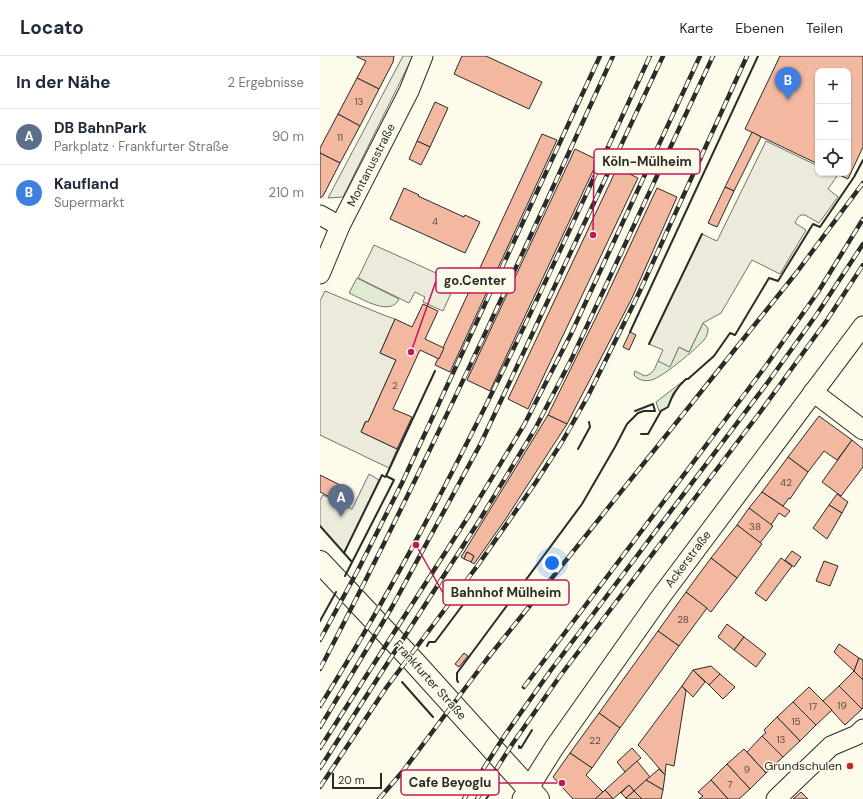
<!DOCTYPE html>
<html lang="de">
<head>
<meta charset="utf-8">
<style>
	body { margin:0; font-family:"DM Sans",sans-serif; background:#f2f2f3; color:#1f2937 }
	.controls { position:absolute; right:12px; top:12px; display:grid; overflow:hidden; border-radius:8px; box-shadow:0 1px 3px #0004 }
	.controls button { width:36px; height:36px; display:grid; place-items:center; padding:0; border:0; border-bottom:1px solid #e0e1e3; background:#fff; color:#1f2937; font:20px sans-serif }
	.scale { position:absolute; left:12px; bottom:10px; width:50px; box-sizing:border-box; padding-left:4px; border:2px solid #2b2b2b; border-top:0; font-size:11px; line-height:14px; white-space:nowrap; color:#2b2b2b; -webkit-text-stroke:3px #fdfbea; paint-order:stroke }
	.you { position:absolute; left:232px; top:507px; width:14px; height:14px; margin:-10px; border:3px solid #fff; border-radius:50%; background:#1a73e8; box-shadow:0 0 0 6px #1a73e833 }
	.badge { display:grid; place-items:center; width:26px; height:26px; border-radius:50%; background:#1a73e8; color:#fff; font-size:13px; font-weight:700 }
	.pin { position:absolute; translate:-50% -33px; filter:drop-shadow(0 1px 2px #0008) }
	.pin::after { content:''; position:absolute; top:21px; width:14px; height:12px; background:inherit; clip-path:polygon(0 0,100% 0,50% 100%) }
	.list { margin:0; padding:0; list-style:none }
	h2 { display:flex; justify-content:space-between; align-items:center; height:52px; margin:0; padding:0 16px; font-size:17px }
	h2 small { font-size:13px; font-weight:400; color:#747a83 }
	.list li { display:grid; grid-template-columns:26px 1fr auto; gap:12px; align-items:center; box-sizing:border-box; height:56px; padding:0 16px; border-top:1px solid #e0e1e3 }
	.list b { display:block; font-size:15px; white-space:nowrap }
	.list p { margin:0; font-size:13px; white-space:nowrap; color:#747a83 }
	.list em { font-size:13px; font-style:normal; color:#747a83 }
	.icon { flex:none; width:22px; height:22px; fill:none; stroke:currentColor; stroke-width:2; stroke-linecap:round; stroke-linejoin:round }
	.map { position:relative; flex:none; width:543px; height:743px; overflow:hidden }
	header { display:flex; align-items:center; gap:24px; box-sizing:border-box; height:56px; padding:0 20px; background:#fff; border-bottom:1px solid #e0e1e3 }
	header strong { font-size:19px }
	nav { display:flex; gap:22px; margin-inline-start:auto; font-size:14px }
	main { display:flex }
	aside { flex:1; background:#fff }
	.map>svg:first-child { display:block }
</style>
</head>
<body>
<header>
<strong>Locato</strong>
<nav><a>Karte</a><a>Ebenen</a><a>Teilen</a></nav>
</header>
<main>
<aside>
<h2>In der Nähe<small>2 Ergebnisse</small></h2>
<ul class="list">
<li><span class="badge" style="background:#5c6f8a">A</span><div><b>DB BahnPark</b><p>Parkplatz · Frankfurter Straße</p></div><em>90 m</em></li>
<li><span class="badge" style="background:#3f7fe0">B</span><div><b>Kaufland</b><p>Supermarkt</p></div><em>210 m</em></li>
</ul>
</aside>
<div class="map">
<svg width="543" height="743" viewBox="0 0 543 743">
	<rect width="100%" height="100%" fill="#fdfbea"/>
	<g fill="#deebd1" stroke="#74746e">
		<path d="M37,222L79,243C71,261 42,243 29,237Z"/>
		<path d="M383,267L388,272C388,277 387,280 384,284C376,293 345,319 334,323C328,326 318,325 314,319L315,315L325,320C333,318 335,312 338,305L350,310L359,291L369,296Z"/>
		<path d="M366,323L353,337L348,351L339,355L336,346Z"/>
	</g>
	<g fill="#eceadb" stroke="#74746e">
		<path d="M83,0H93L23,141L8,142Z"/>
		<path d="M446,85L498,110V117H512L517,120L508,133L518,141L499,167L485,159H481L478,161L475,167L486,174L460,218L432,204L401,257L383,267L369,296L359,291L350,311L338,305L343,294L329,288L382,178L397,185Z"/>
		<path d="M54,189L136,226L123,255L103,246L105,241L95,236L89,247L38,222Z"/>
		<path d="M5,235L66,260L75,263L60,297L76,304L48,366H45L41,376L77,393L69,412L0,379V245Z"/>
		<path d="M49,418L59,424L24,497L0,470V444L3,439L32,453Z"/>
	</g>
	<g fill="#f2b8a0" stroke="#2b2b2b">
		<path d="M37,0H74L73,6L59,33L37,22L46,5L37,1Z"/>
		<path d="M142,0H166L222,26L209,53L134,18Z"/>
		<path d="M460,0H543V91L528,123L515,117H528V15H498V108L425,73Z"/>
		<path d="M37,22L59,33L40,70L18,58Z"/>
		<path d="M115,46L128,52L110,91L97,85Z"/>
		<path d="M18,58L40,70L20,107L0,97V92Z"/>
		<path d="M432,76L441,81L414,135L405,131Z"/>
		<path d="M222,78L237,84L130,316L115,309Z"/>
		<path d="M97,85L110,91L101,109L89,103Z"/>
		<path d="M255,93L278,104L170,335L147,324Z"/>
		<path d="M0,97L20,107L3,140L0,142Z"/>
		<path d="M297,112L318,122L208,353L188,343Z"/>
		<path d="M405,131L414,135L397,171L388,167Z"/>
		<path d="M84,132L99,139L98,140L144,161L145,159L160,166L145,197L70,163Z"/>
		<path d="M337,132L357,141L312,242L247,368L228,359L286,241Z"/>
		<path d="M103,248L118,255L105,283L124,292L119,303L100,294L73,353L92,361L77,393L41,376L46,365L48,366L76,304L60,297L75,263L92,271Z"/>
		<path d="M310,276L316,279L309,294L303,291Z"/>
		<path d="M228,359L247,368L187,461L154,508L151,506L154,500L147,496L144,503L141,501Z"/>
		<path d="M499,360L532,384L517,404L504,395L488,416L468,401Z"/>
		<path d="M532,384L543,393V411L521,440L502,426Z"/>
		<path d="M468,401L488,416L470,443L469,442L463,450L442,436Z"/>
		<path d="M0,419L26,432L19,446L0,436Z"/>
		<path d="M442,436L470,455L465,461L459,457L451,469L429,452Z"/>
		<path d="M517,438L528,446L522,457L509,449Z"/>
		<path d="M509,449L522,457L507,483L493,472Z"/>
		<path d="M429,452L453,470L440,487L417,469Z"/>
		<path d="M417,469L442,488L417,522L391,502Z"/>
		<path d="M472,495L481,501L474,511L465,504Z"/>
		<path d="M147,496L154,500L151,506L144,503Z"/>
		<path d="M391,502L417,522L391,556L366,536Z"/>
		<path d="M461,502L472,510L446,545L435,537Z"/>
		<path d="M504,505L518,510L510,530L496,525Z"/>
		<path d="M366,536L387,552L359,590L338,575Z"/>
		<path d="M407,568L424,581L414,594L398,581Z"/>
		<path d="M338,575L359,590L300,672L279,657Z"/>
		<path d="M424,581L446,598L436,611L414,594Z"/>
		<path d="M519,588L539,602L534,615L514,596Z"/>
		<path d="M144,597L148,600L139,611L135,608Z"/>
		<path d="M539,602L543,604V624L534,615Z"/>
		<path d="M391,610L400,618L389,629L373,614Z"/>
		<path d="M373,614L385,626L373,641L362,630Z"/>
		<path d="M534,615L543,624V651L542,653L519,630Z"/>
		<path d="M400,618L415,631L403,643L389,629Z"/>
		<path d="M362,630L366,635L354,710L346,708L345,719L326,697L318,689Z"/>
		<path d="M519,630L542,653L525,669L503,645Z"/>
		<path d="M489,631L512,654L496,669L473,646Z"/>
		<path d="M473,646L496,669L480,685L457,661Z"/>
		<path d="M279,657L300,672L272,712L250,697Z"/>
		<path d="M457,661L480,685L463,701L442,680L446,677L444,674Z"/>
		<path d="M442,680L463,701L446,717L427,696Z"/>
		<path d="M312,692L321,702L305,716L297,706Z"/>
		<path d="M424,693L446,717L430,733L407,708Z"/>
		<path d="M250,697L272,712L266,719L283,736L275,743H253L233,721Z"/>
		<path d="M317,705L330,721L314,735L309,729L293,743L285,734Z"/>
		<path d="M407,708L430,733L419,743H408L391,724Z"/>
		<path d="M339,713L345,719L343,734L326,724Z"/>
		<path d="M326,724L343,734L341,743H322L314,735Z"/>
		<path d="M391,724L408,743H379L383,740L378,736Z"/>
		<path d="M309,729L314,735L306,742L301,737Z"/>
		<path d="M285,734L293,743H275L283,736Z"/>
		<path d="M314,735L322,743H306V742Z"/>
		<path d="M481,736L488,743H473Z"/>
	</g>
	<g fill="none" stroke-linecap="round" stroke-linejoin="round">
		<g stroke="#2b2b2b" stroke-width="21">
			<g id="minor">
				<path d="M0,159L20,170"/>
				<path d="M0,218L20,170L89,35L103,0"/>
				<path d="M493,336L543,374"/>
				<path d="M202,743L234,692L339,543L543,270"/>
				<path d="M456,743L511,690L537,679L543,673"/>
			</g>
		</g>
		<g stroke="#2b2b2b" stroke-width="24">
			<path id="major" d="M0,506L95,607L218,743"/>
		</g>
		<use href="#minor" stroke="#fdfbea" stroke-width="19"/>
		<use href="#major" stroke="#fdfbea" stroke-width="22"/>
		<g stroke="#2b2b2b" stroke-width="4.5">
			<g id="rail">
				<path d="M0,584L38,514L82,427L280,0"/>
				<path d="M0,613C105,412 199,206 293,0"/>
				<path d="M204,631L445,311L498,236L543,163"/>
				<path d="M0,650C129,444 228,221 330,0"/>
				<path d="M0,671L72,551L161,387L343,0"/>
				<path d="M0,692L148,461L204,369L251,278L380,0"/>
				<path d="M0,712L159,465L215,373L252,302L393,0"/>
				<path d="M0,731L66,632L158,509L216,426L242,386L268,340L319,237L427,0"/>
				<path d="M59,743L83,715L167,603L477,216L543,127"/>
				<path d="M144,743L185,679L231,614L448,326L497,258L543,188"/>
				<path d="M157,743L193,687L240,620L441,355L507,264L543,209"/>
			</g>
		</g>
		<use href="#rail" stroke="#fdfbea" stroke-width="3" stroke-dasharray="9" stroke-linecap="butt"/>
		<g stroke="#2b2b2b" stroke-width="2">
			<path d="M310,276L438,0"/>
			<path d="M329,288L382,178"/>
			<path d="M321,378H328L341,355L348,351C352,339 357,331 366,323H368L394,300L410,277L415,279L449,222L458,225L493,168L500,171L534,121L543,104"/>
			<path d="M258,393L270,371L269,366"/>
			<path d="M0,470L32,506"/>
			<path d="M24,497L62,419L65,421"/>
			<path d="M25,520L74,424L66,420L115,315"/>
			<path d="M0,565L16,536"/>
			<path d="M107,590L109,586H115L157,530"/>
			<path d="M82,626L113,661"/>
			<path d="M138,626L137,624V617L262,448L295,391L307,368L318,357L324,355H335L333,348L315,355"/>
			<path d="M199,692V690L201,692L212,674"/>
			<path d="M166,743L174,732L172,731L173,729"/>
		</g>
	</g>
	<circle fill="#c62828" stroke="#fdfbea" stroke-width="1.5" cx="530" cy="710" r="4"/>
	<g text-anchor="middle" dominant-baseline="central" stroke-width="3" stroke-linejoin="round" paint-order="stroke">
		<g font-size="10" fill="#5d4e48">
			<text x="39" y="45">13</text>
			<text x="20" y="81">11</text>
			<text x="115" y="165">4</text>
			<text x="75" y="329">2</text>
			<text x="466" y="426">42</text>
			<text x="435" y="470">38</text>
			<text x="363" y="563">28</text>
			<text x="522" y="649">19</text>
			<text x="493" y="650">17</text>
			<text x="476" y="665">15</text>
			<text x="461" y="683">13</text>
			<text x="275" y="684">22</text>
			<text x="427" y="713">9</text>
			<text x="410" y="728">7</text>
		</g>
		<g font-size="12" fill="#2b2b2b" stroke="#fdfbea">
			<text transform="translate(51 109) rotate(-63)">Montanusstraße</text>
			<text transform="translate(368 503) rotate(-53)">Ackerstraße</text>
			<text transform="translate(110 624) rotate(48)">Frankfurter Straße</text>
		</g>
		<g font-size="12" fill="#2b2b2b" stroke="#fdfbea" text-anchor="end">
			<text x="522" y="710">Grundschulen</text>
		</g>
	</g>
	<path fill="none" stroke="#c2185b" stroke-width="1.5" d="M273 179L274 106M91 296L116 225M96 489L123 537M242 727L179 727"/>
	<g fill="#c2185b" stroke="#fdfbea" stroke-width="1.5">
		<circle cx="273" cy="179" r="4"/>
		<circle cx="91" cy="296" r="4"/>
		<circle cx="96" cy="489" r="4"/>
		<circle cx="242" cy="727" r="4"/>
	</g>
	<g fill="#fdfbea" stroke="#c2185b" stroke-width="1.5">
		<rect x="274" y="93" width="106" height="25" rx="4"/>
		<rect x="116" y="212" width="79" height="25" rx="4"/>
		<rect x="123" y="524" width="126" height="25" rx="4"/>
		<rect x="81" y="714" width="98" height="25" rx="4"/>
	</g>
	<g font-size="13" text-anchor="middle" font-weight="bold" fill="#2b2b2b">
		<text x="327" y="110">Köln-Mülheim</text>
		<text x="155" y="229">go.Center</text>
		<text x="186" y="541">Bahnhof Mülheim</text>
		<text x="130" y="731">Cafe Beyoglu</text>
	</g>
</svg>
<div class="controls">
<button>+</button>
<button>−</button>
<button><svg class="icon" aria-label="locate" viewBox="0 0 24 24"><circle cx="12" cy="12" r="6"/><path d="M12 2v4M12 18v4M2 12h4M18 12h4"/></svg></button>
</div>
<div class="scale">20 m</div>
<div class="you"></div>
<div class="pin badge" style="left:21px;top:461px;background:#5c6f8a">A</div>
<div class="pin badge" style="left:468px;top:44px;background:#3f7fe0">B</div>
</div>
</main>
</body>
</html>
